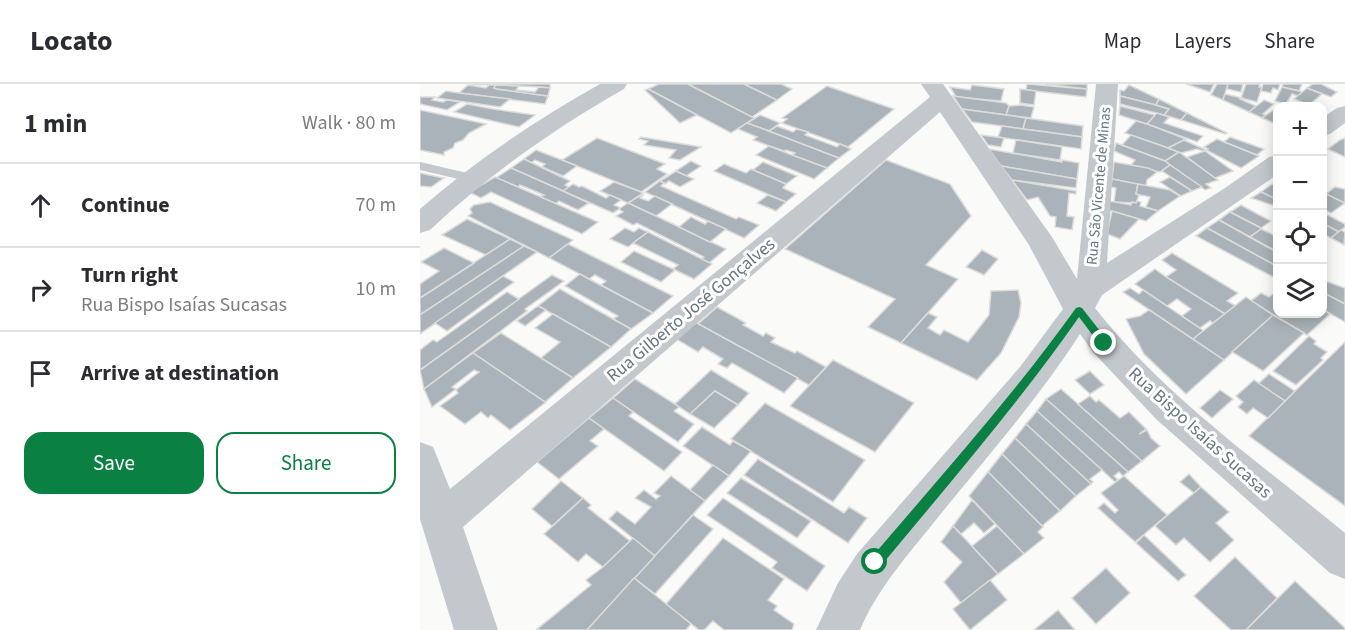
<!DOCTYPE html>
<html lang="en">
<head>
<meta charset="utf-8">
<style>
	body { margin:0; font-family:"Source Sans 3",sans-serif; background:#f2f2f3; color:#2b2b33 }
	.controls { position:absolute; right:18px; top:18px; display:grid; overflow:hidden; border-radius:12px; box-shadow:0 3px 15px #0003 }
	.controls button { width:54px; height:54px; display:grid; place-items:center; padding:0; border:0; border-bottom:2px solid #e1e1e2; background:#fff; color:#2b2b33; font:30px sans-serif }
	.stop { position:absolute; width:18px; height:18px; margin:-14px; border:4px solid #0b8043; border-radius:50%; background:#fff }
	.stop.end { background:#0b8043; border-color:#fff; box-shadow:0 2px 6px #0008 }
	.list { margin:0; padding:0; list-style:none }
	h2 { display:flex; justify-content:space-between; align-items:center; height:78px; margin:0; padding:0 24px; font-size:26px }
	h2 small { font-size:20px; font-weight:400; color:#7c7c81 }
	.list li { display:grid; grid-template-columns:39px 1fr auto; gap:18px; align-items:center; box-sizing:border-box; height:84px; padding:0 24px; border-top:2px solid #e1e1e2 }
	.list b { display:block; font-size:22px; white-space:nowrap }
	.list p { margin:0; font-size:20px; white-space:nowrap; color:#7c7c81 }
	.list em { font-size:20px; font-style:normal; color:#7c7c81 }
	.actions { display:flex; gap:12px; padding:18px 24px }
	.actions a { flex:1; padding:14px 0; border:2px solid #0b8043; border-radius:18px; text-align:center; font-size:21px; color:#0b8043 }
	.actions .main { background:#0b8043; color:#fff }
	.icon { flex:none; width:33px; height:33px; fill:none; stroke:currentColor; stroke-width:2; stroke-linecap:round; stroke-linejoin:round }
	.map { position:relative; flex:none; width:925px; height:546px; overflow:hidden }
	header { display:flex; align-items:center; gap:36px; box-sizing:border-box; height:84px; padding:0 30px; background:#fff; border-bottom:2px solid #e1e1e2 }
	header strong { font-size:28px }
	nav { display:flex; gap:33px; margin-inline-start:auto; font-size:21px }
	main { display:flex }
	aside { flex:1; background:#fff }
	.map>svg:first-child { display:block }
</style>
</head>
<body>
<header>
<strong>Locato</strong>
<nav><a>Map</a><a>Layers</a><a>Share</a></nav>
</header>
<main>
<aside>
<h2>1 min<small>Walk · 80 m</small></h2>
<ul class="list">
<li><svg class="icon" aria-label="ahead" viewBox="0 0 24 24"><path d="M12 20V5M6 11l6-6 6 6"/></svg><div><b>Continue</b></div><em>70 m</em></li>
<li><svg class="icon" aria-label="right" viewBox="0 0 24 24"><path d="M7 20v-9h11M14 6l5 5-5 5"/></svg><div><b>Turn right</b><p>Rua Bispo Isaías Sucasas</p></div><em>10 m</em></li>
<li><svg class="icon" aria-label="arrive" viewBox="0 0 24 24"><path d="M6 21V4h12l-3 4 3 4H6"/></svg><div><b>Arrive at destination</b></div></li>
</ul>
<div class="actions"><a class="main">Save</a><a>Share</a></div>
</aside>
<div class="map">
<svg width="925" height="546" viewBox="0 0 925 546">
	<rect width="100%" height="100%" fill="#fafaf8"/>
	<g fill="#aab3b9" stroke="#dcdcda" stroke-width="1.5">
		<path d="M50,0H130V4L121,3Z"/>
		<path d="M239,0H268L335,34L311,49L228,5Z"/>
		<path d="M268,0H324L357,16L332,33Z"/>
		<path d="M324,0H361L372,5L357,16Z"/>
		<path d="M607,0L667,5L666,13L606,6Z"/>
		<path d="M625,0H667V5Z"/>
		<path d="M766,0H794L790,8Z"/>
		<path d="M797,0H808L803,16L791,11Z"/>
		<path d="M808,0H823L821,8L807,5Z"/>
		<path d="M826,0H840L839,3H842L837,18L821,14Z"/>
		<path d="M843,0H860L858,6L853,4L851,9L841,7Z"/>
		<path d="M863,0H882L879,7L862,3Z"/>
		<path d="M893,0H901L917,8L911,13L887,4Z"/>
		<path d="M48,1L66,4L69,1H76L74,4L77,5L128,12L125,20L39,9Z"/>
		<path d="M76,1L99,2L96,6L115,8L119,3L130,4L128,12L77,5L74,4Z"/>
		<path d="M552,1L584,5L581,17L536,13L530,3L550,6Z"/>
		<path d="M709,1L739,15L736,21L700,12V6L704,7Z"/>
		<path d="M407,2L474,25L428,63L362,39L367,35L362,34Z"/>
		<path d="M862,3L879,7L883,8L878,12L872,10L866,20L855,17Z"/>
		<path d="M887,4L902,10L889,21L874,15Z"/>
		<path d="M228,5L277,31L260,39L225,6Z"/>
		<path d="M600,5L616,7L614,21L600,19Z"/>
		<path d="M26,7L39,9L90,15L80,23L17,14Z"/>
		<path d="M805,10L822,14L820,15L836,22L829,28L803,16Z"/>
		<path d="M533,12L586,19L589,22L586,31L542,25Z"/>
		<path d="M700,12L736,21L749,25L744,31L700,20Z"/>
		<path d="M0,13H15L12,16L23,18L27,16L40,18L27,26L0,20Z"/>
		<path d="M739,15L767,29L761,36L744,31L749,25L736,21Z"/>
		<path d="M844,16L854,20L843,30L846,31L842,34L829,28Z"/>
		<path d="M47,20L73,25L115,31L99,43L34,28Z"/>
		<path d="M601,21L614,23L611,34L586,31L589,22Z"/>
		<path d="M700,22L735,31L727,40L699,31Z"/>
		<path d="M542,25L586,31L606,34L603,45L552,38Z"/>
		<path d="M858,25V41L842,34L852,27Z"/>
		<path d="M0,26L66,40L49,49L43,56L35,59L33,64L24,68V71L0,66Z"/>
		<path d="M737,29L749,33L744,39L783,52L777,58L727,40Z"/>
		<path d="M767,29L807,49L805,50L761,36Z"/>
		<path d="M340,31L360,39L349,47L327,39Z"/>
		<path d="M606,34L663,42L662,53L603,45Z"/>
		<path d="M716,37L727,40L766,55L748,64L705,49Z"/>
		<path d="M327,39L349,47L419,74L407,84L372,71L375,69L366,66L364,67L333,56L337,53L318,45Z"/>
		<path d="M357,42L373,48L377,45L388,48L385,51L417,63L420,60L431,65L419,74L349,47Z"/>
		<path d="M582,42L662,53L661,65L578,53Z"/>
		<path d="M561,51L584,54L581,63L568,61Z"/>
		<path d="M711,51L748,64L759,68L745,77L702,61Z"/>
		<path d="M221,53L281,63L260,76L249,74L256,66L224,61L228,57L219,55Z"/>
		<path d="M810,53L844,65L837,71L804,58Z"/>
		<path d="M177,54L245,80L237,85L247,90L221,108L142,76Z"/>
		<path d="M925,54V73L908,65L920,56Z"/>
		<path d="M797,55L804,58L839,72L821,84L786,66L788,65L784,63Z"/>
		<path d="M596,56L642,63L640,76L593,69Z"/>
		<path d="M764,56L786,66L783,67L777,65L761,69L748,64Z"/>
		<path d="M696,59L745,77L750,81L740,88L711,81L715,76L694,67Z"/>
		<path d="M349,62L372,71L407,84L394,95L336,71Z"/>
		<path d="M569,65L642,78V76L659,79L657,95L581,82Z"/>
		<path d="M116,66L142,76L157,82L143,92L122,83L125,80L115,76L111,79L104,75Z"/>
		<path d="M785,67L813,87L795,94L767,73Z"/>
		<path d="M759,68L795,94L798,96L786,100L791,104L785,106L745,77Z"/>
		<path d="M104,75L150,97L145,101L149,103L143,107L91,84Z"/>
		<path d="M466,76L530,100L551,132L506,181L538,195L481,259L448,243L475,215L365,165Z"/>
		<path d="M271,77L281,82L266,92L256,87Z"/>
		<path d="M343,78L377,92L366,100L333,86Z"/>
		<path d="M694,78L728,84L737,88L727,96L726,102L692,95Z"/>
		<path d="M304,80L326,89L331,85L366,100L363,104L376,110L366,118L294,87Z"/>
		<path d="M750,81L782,103L772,107L742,87Z"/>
		<path d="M581,82L657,95L656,104L592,96Z"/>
		<path d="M91,84L143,107L169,119L158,126L139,117L135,120L120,113L124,111L100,101L98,103L76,94Z"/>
		<path d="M256,87L260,89L274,95L260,103L249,97L245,100L240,97Z"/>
		<path d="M0,89L23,94H24L11,103L0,102Z"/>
		<path d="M75,93L178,138L162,150L71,108L61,114L49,108Z"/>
		<path d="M750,93L772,107L761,112L740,98Z"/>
		<path d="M692,95L718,100L716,110L719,111L716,119L694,118L696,104L691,103Z"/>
		<path d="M592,96L656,107V110L649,109L647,132L654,133L652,146L635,143L636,133L630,132L618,113L607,116Z"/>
		<path d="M240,97L244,99L241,102L316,135L319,133L339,141L324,154L225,108Z"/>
		<path d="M194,98L216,106L223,109L208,119L180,107Z"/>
		<path d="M153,100L159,103L162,102L186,114L190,111L201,116L194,121L201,124L193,129L143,107Z"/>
		<path d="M718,100L750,106L760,112L738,127L726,123L730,113L716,110Z"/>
		<path d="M852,100L858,102V116L841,108Z"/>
		<path d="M915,103L925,105V119L906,110Z"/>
		<path d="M841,108L858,116V123L831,114Z"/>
		<path d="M902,108L906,110L925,119L911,129L902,125Z"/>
		<path d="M221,111H223L220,114L228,117L235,112L252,120L236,132L208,119Z"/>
		<path d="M348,111L366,118L356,127L337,119Z"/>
		<path d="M689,117L711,121L712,118L716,119L717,117L721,118L720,122L738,127L726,137L687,126Z"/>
		<path d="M70,118L153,156L129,174L48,132L52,129L50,125L54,121Z"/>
		<path d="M208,119L236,132L306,165L289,179L281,175L284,173L217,139L213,141L196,132L203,128L199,125Z"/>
		<path d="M821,121L845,134L851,137L841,144L810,128Z"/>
		<path d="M692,127L719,135L700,155L687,150Z"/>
		<path d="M810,128L841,144V145L830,153L799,136Z"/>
		<path d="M902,128L925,140V143L919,148L902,139Z"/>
		<path d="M271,133L285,140L288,137L306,145L290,158L259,143Z"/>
		<path d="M47,135L90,155L66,171L22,151Z"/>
		<path d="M799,136L858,169V183L787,144Z"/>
		<path d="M906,141L919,148L911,154L902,150V144Z"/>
		<path d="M205,144L214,148L219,144L228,148L208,163L190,155Z"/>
		<path d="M787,144L858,183V199L854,197L857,195L776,152Z"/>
		<path d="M841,145L858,153V168L830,153Z"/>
		<path d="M921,146L925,148L924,161L911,154Z"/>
		<path d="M228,148L292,180L274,195L255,186L253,185L258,181L213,159Z"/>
		<path d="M90,155L104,162L0,231V214Z"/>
		<path d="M148,160L172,172L253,212L233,229L181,201L186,197L175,191L169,195L129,174Z"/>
		<path d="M104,162L117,168L0,250V231Z"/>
		<path d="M24,164L54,179L0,214V200L19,187L1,178Z"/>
		<path d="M562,166L578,175L564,191L546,183Z"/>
		<path d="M214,167L253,185L255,186L241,198L201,178Z"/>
		<path d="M752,169L818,209L807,217L816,222L805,230L746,193L756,186L742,176Z"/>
		<path d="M735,185L746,193L805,230L793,239L790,237L780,244L762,232L771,225L757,215L747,222L715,200Z"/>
		<path d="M160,190L169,195L233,229L211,245L193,235L198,232L145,202Z"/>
		<path d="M132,191L144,197L105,225L107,227L4,305L0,286Z"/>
		<path d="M83,192L94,198L27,247L15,239Z"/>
		<path d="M902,196L925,204V220L902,208Z"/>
		<path d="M710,204L719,210L723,206L784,247L773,255L703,208Z"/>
		<path d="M140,205L193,235L211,245L191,263L118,222Z"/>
		<path d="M598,206L601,219L599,233L581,269L557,296L481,259L508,229L517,233L508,244L520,251L524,246L548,258L569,231L571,207Z"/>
		<path d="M858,206V230H902V225L910,230L887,251L831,217L841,209L849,213Z"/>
		<path d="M87,208L99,215L0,286V266L13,256L17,258Z"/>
		<path d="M902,208L925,220V238L902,225Z"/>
		<path d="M826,213L853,231L804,276L773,255Z"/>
		<path d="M118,222L126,226L105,242L97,237Z"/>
		<path d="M297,223L326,239L323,241L343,252L346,249L355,254L351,258L375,269L377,267L406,283L389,301L278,240Z"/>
		<path d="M729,226L804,276L766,310L724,270L706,235L720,232Z"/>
		<path d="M133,230L191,263L153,294L121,274L140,258L115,244Z"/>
		<path d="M853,231L884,249L843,287L812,268Z"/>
		<path d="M275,238L306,255L378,294L364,309L312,279L307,284L298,280L303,275L283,263L278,268L256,255Z"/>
		<path d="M81,249L153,294L125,318L53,269Z"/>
		<path d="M889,252L896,257L894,260L907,268L901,274L903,276L876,301L853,287Z"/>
		<path d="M925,258V422L829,352Z"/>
		<path d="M53,269L125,318H126L90,346L71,331L68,334L61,328L45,340L20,322L38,309L36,306L59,288L54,286L32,303L36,305L12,323L4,305Z"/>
		<path d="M413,276L494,319L455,368L370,322Z"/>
		<path d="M291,286L329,309L318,321L295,307L270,330L255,320Z"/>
		<path d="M670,287L684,301L670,310L655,296Z"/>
		<path d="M849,290L875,307L865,317L838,300Z"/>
		<path d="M215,295L255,320L259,323L254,327L274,340L258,358L193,314Z"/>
		<path d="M834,296L865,317L848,334L833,324L827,330L818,323L823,318L816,312Z"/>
		<path d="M641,305L658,320L722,377L708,388L626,315Z"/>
		<path d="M800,306L813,315L792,334L780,324Z"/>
		<path d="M295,307L318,321L294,344L270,330Z"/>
		<path d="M670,312L676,318L679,316L700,334L709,328L726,345L719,350L727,346L731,354L740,362L722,377L658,320Z"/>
		<path d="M193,314L213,328L209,332L262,368L244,387L169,334Z"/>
		<path d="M626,315L708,388L703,392L699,388L694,392L698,396L695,398L682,386L617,327Z"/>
		<path d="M345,319L445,376L413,418L311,355Z"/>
		<path d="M617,327L682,386L670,395L673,398L671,400L606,340Z"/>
		<path d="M169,334L184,345L170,357L178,362L139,395L117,378Z"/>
		<path d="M606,340L671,400L656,412L595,354Z"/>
		<path d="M282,343L310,361L313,357L331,367L309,392L263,362Z"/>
		<path d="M595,354L656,412L640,427L582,370Z"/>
		<path d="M582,370L640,427L623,441V443L568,388Z"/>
		<path d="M338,375L424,429L429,423L447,434L428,459L324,391Z"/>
		<path d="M293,381L309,392L285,417L270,406Z"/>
		<path d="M568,388L623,443L618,448L624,454L604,470L549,412Z"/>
		<path d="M769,390L781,403L774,409L760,398Z"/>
		<path d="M251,392L285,417L235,472L189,435L197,427L215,440L231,423L215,414L224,406L236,415L240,412L234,409Z"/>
		<path d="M704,392L747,431L715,458L678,424L684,419L695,429L698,426L681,409Z"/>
		<path d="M321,394L391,437L377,454L307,409Z"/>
		<path d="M141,397L163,414L132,442L112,425Z"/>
		<path d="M781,403L809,428L796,439L814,456L790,478L764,454L756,461L735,442Z"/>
		<path d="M163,414L171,421L168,424L210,457L183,483L166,470L158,478L124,450Z"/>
		<path d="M303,414L405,482L387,507L352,484L357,478L287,431Z"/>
		<path d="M552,416L575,440L564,449L554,439L541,450L533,442Z"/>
		<path d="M273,431L293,445L235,510L214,494Z"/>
		<path d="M533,442L578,490L541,519L524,498L542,478L521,458Z"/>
		<path d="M577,442L604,470L578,490L552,462Z"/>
		<path d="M724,451L766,491L758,497L716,459Z"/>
		<path d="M213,454L235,472L167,546H116L171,501L166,496L183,483Z"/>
		<path d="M303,454L364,495L348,516L357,522L354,526L374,540L372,546H304L293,537L284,546H279L246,520Z"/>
		<path d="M815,473L857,514L826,546H811L774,512Z"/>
		<path d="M686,484L710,509L676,540L652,514Z"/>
		<path d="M214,494L271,540L266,546H167Z"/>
		<path d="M570,496L587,516L550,546L533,525Z"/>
		<path d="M875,497L925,544V546H826Z"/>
		<path d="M638,526L655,546H614Z"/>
	</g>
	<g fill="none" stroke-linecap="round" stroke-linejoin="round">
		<path fill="#c3c8cc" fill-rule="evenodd" d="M0,78L56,91L58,94L51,98L0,86Z"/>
		<g fill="#c3c8cc" fill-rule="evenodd">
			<path d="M180,0H207L204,5C133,45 69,91 10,146L0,149V125C55,77 116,36 180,0Z"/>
			<path d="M501,0H523L632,153L657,195L676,0H698L687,179L805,104L849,73L858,71V90L682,211L675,224C744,312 839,378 925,449V495L910,489L736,335L673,268L660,250C617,317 564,376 515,437C488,471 457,505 440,546H396L418,499L437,470L600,283L643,225L609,161L520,28L43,443L78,546H34L0,435V358L13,363L30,405L510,13Z"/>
			<path d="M925,22V39L910,50L902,52V34L917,24Z"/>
		</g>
	</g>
	<path fill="#0b8043" d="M659,223L662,224L687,256V261H680L659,233C598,320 528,401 460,483H451L449,478L451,474C521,392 593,312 656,224Z"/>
	<g text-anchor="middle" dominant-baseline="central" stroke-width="6" stroke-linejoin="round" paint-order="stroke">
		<g font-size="15" fill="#657683" stroke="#fff">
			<text transform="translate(679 102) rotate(-85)">Rua São Vicente de Minas</text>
		</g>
		<g font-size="18" fill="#657683" stroke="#fff">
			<text transform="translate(271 226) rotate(-40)">Rua Gilberto José Gonçalves</text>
			<text transform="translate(780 349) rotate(42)">Rua Bispo Isaías Sucasas</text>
		</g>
	</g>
</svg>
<div class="controls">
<button>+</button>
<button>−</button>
<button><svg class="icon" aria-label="locate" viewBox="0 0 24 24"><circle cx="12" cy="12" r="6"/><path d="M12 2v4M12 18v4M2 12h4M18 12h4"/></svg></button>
<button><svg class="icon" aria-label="layers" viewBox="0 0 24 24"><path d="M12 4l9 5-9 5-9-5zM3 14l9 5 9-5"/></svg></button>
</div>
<div class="stop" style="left:455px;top:478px"></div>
<div class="stop end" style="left:684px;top:259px"></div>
</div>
</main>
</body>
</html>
